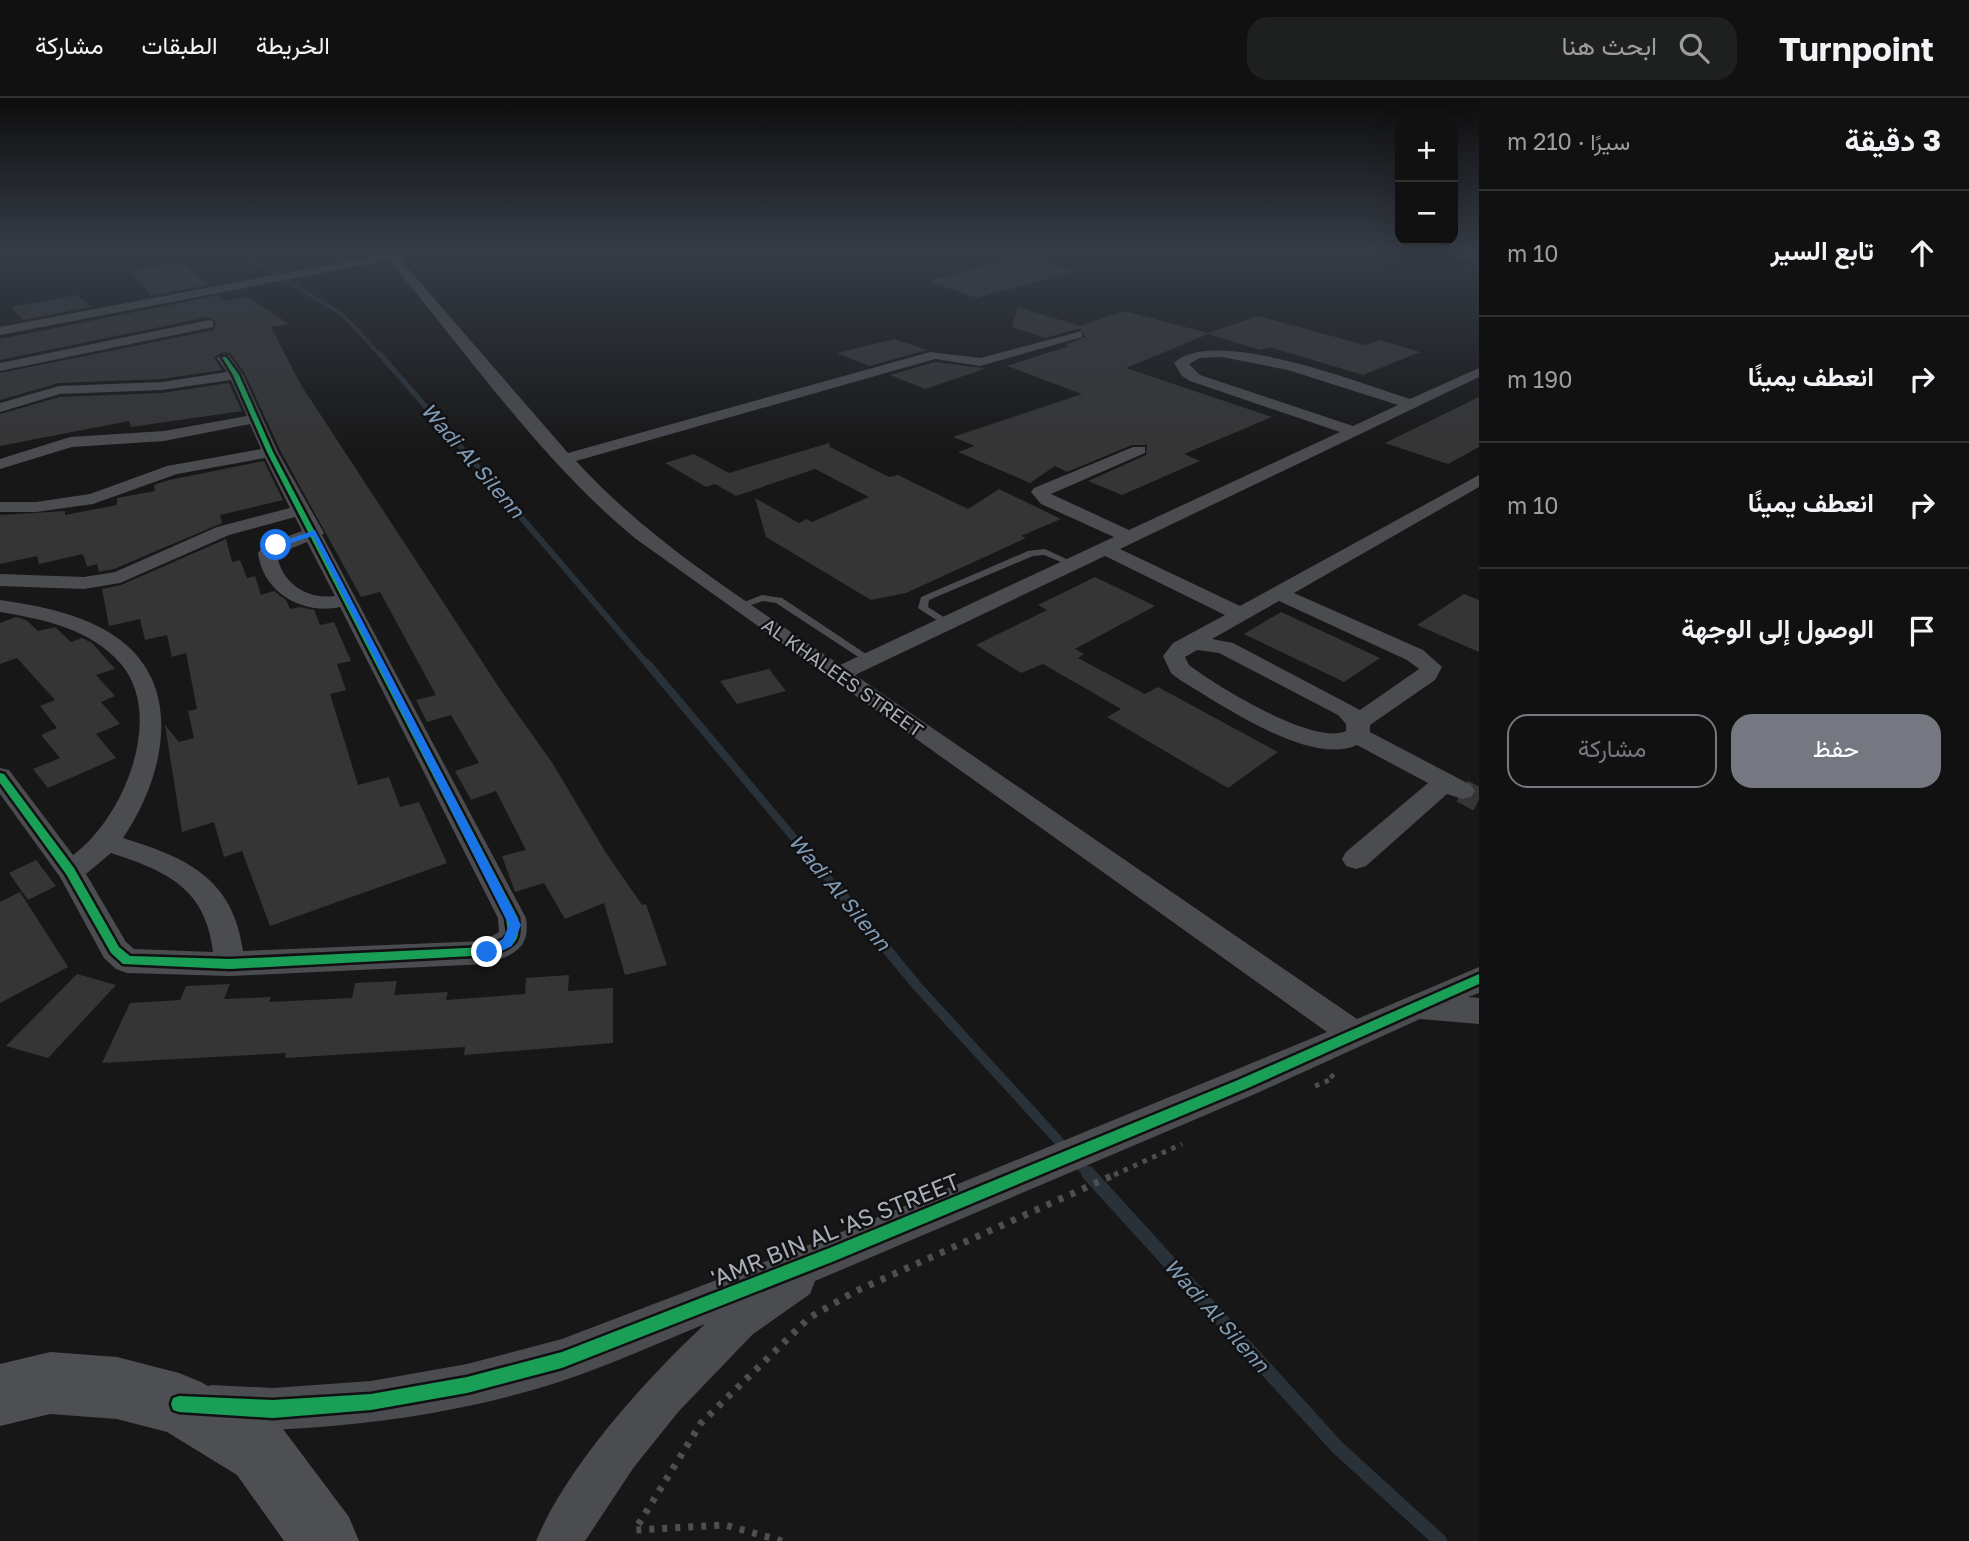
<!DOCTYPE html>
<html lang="ar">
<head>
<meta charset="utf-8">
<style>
	body { margin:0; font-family:"Golos Text",Vazirmatn,sans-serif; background:#1e1f1f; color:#f1f3f6; direction:rtl }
	.controls { position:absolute; right:21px; top:21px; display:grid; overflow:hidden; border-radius:14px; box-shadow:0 7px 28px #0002 }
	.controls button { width:63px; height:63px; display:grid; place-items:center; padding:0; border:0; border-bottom:2px solid #303131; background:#111; color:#f1f3f6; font:35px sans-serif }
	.stop { position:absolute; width:21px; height:21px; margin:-16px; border:5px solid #1a73e8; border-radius:50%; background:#fff }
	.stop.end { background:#1a73e8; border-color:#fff; box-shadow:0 2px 7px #0008 }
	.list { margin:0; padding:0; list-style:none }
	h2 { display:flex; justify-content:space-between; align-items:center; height:91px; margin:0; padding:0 28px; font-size:30px }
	h2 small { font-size:23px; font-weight:400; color:#9c9d9f }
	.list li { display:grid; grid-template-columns:46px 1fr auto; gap:21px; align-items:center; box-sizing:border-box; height:126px; padding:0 28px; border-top:2px solid #303131 }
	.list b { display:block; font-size:26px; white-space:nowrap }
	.list em { font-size:23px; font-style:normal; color:#9c9d9f }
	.actions { display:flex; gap:14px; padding:21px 28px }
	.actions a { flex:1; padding:16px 0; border:2px solid #757880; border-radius:21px; text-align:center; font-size:24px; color:#757880 }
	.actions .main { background:#757880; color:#fff }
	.icon { flex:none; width:38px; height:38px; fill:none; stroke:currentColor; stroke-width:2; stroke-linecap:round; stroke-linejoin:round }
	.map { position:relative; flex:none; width:1479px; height:1443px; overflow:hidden; direction:ltr }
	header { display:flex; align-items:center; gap:42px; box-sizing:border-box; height:98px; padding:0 35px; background:#111; border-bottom:2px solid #303131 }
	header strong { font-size:33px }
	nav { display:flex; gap:38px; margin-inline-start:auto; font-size:24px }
	.search { width:490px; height:63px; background:#1e1f1f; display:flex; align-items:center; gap:18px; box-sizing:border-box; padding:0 24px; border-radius:21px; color:#9c9d9f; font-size:26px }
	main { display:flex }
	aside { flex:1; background:#111 }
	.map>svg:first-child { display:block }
</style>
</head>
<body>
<header>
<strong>Turnpoint</strong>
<div class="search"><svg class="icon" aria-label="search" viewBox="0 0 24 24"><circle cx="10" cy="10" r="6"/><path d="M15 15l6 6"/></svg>ابحث هنا</div>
<nav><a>الخريطة</a><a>الطبقات</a><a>مشاركة</a></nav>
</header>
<main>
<aside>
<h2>3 دقيقة<small>سيرًا · 210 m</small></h2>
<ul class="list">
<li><svg class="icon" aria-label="ahead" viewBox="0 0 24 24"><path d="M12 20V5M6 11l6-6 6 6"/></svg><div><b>تابع السير</b></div><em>10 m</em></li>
<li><svg class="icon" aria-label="right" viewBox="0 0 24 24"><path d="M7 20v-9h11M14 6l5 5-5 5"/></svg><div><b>انعطف يمينًا</b></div><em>190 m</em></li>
<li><svg class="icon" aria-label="right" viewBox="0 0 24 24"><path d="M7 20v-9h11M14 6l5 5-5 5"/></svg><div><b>انعطف يمينًا</b></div><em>10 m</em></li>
<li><svg class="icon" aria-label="arrive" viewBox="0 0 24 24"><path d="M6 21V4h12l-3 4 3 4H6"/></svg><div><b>الوصول إلى الوجهة</b></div></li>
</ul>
<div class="actions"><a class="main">حفظ</a><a>مشاركة</a></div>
</aside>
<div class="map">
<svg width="1479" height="1443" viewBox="0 0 1479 1443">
	<rect width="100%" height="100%" fill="#171717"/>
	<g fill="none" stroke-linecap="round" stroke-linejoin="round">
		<path stroke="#2a3239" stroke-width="3.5" d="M240,150L245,157L343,217L380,257"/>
		<path stroke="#2a3239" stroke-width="5" d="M379,255L499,393"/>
		<path stroke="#2a3239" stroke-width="6" d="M497,391L648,567"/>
		<path stroke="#2a3239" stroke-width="8" d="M647,565L836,790"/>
		<g stroke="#2a3239" stroke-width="10">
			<path d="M835,788L917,888L1067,1052"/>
			<path d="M1076,1062L1089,1077"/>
		</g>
		<path stroke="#2a3239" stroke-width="14" d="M1088,1075L1337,1349L1440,1443"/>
	</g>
	<g fill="#353536">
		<path d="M1023,158L1074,173L977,200L929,183Z"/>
		<path d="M183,165L208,187L151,198L130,172Z"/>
		<path d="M77,197L91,209L23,222L11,209Z"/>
		<path d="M219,197L225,203L247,198L289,226L271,229L301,287L502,594L553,666L606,755L642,807L646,806L667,867L625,877L604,805L565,821L544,785L515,794L502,758L526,752L496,693L471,702L455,673L479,665L451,617L427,624L416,602L436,597L380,494L361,499L281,354L245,276L231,256L223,254L214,259L222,272L162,281L59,285L0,302V275L214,232L216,223L208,219L0,262V241Z"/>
		<path d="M1018,209L1080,228L1124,213L1208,235L1258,218L1365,247L1380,242L1420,254L1363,277L1269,249L1260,252L1208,236L1126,270L1272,319L1184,356L1200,363L1122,397L1088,383L1146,357L1147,347H1132L1067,374L1055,368L1030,385L958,354L975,348L953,339L1082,296L1007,268L1069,248L1065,247L1085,239L1081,230L1045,240L1012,229Z"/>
		<path d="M894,241L928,252L869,268L837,255Z"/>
		<path d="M935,264L982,270L984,271L925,291L890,277Z"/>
		<path d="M229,285L242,313L131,329L129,323L0,348V316L60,299L162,295Z"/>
		<path d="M1479,299V349L1448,366L1385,345Z"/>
		<path d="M829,345L830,349L889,379L898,377L968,411L999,391L1061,421L1021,438L1026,440L906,495L871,502L766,439L755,400L799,425L807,421L812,424L869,399L815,371L736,398L715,386L706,389L665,365L694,356L729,375Z"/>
		<path d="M264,363L283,402L220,417L222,425L114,471L99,474L97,466L87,469L83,456L39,466L37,458L0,466V417L65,413V417L117,407V400L155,393L154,387L169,382Z"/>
		<path d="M226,441L232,464L240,462L247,480L255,478L261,497L274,493L286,502L290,511L300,509L314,512L320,527L334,524L351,563L337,566L346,592L330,596L358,687L389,679L400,709L419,704L447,765L270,828L242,753L224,759L214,724L182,734L165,627L179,644L194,640L188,613L197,611L186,555L172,559L167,537L145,542L140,521L109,528L102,491L121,487Z"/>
		<path d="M1095,479L1155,508L1075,551L1084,556L1078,560L1145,596L1158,589L1278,654L1228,690L1107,619L1121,611L1043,566L1021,575L976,547L1047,512L1038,507Z"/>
		<path d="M1464,496L1479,502V554L1417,527Z"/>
		<path d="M1281,514L1380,560L1344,584L1244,536Z"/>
		<path d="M16,519L26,522L38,533L55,529L71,544L82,540L92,545L115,571L96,577L115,598L101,604L120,626L96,636L116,660L48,690L33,671L60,660L41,637L57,630L40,608L55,602L17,560L0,566V525Z"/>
		<path d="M769,571L786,593L737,606L720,583Z"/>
		<path d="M36,762L56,788L28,802L9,775Z"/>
		<path d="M20,794L68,869L0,905V804Z"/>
		<path d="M77,876L116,887L48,960L6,948Z"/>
		<path d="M569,877L568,893L613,890V945L464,957L465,949L285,960L286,955L102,965L130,905L180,902L186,888L230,886L224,901L271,899L269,904L352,900L355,885L397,883L394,897L448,894L446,902L525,896L526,880Z"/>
	</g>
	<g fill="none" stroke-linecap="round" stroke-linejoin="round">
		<path stroke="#343537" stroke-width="24" stroke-dasharray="24 12" stroke-linecap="butt" d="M1462,693L1479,702"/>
		<g stroke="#4d4e52" stroke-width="5" stroke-dasharray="4.5 6" stroke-linecap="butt">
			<path d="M1315,988L1334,980L1330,976"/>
			<path d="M1114,1077L1182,1046"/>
		</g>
		<path stroke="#4d4e52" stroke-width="7" stroke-dasharray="5 8" stroke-linecap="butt" d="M782,1443L725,1427L635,1432L701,1325L809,1220L854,1194L1118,1075"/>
		<g fill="#4b4c50" fill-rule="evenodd">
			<path d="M1045,451L1077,466L1073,469L1044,457L1033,458L929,502L928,509L950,523V527H944L918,510L921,499L1028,453Z"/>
			<path d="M762,497L782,500L875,562L874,564H866L776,505L763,503L739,511L734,508Z"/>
		</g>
		<g fill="#4b4c50" fill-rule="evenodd">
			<path d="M418,150H440L399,160L568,355L930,254L980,260L1082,233V239L980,268L935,261L576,363C652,446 748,504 840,567L1114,439L1041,406L1031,394L1034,390L1133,349H1145V355L1051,396L1129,432L1340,334L1190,283L1182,278L1174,265C1212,227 1363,286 1410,301L1479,270V279L1120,451L1240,508L1479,377V389L1294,495L1423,552L1442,569L1435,582L1370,627V634L1471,687L1475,693L1471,699L1462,701L1447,696L1366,768L1356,771L1346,768L1342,761L1346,754L1428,685L1357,647C1310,669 1221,606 1180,582L1171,575L1163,558L1173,545L1225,517L1105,458L855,577L1357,921L1479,869V895L1468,899L1479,900V926L1420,921L1255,996L815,1183L810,1196L753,1236L679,1313L634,1369L585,1443H536C567,1368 646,1281 705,1226C658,1245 610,1267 562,1283C479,1310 392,1324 306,1330C271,1332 229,1337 196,1323L190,1308L196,1293L211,1287L273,1290L371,1283L467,1266L562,1241L832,1138L1327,934L636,441C542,364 467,255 389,162L0,237V229ZM1222,259L1288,272L1398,307L1353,328L1200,277L1189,266L1200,260ZM1279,503L1407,562L1419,571L1360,612L1233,545L1212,541ZM1197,552L1219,555L1338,617L1346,626V633C1314,648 1216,588 1189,567L1185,559Z"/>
			<path d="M1420,150H1439L1479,159V165Z"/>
			<path d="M209,222L213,223V229L0,273V265Z"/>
			<path d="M224,256L229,257L243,277L278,354L324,435L322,437L526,820C531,851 513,857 487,866L230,878L127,875L116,871L104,860L60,779L0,696V670L9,672L73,757C122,722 166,619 121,566C91,531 43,521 0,514V502C40,508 83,516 116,539C186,587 164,680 123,740C187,760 233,780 243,853L483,843L499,834L498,820L340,509C303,517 263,495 258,455L264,447L302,433L295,419L229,437L120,485L84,491L0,488V476L84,479L115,474L217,429L290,410L265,360L177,376L93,406L36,414H0V404H36L90,396L167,368L261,351L250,326L164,343L72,349L0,371V361L70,339L164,333L247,318L231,282L162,292L60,296L0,314V305L59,288L162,284L227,274L217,260ZM307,444L335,498C307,502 281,485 277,456ZM111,755C166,773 206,790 213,854L134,851L126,844L86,776Z"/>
		</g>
		<path fill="#4d4f52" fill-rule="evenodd" d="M50,1254L117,1259L179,1275L201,1284L283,1331L349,1419L359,1443H284L237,1377L167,1334L117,1321L50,1316L0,1328V1266Z"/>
		<g stroke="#111113" stroke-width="5">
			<g id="cycleway">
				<path d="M222,259H226L239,277L273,354L518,820C521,847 513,847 491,857L230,871L123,866L111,855L66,776L0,685V675L4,676L74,770L119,849L130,858L230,861L486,849L504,841L508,835L506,820L267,354L233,277Z"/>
				<path d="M1479,876V886L1248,990L837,1162L562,1270L467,1295L371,1312L273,1320L179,1314L173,1312L171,1306L173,1300L179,1298L273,1302L371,1296L467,1279L562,1254L832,1149L1238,982Z"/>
			</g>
		</g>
		<use href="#cycleway" fill="#1a9f57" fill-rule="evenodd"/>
	</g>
	<linearGradient id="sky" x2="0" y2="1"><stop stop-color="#0d0d0d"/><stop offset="0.43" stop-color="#363c47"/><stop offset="1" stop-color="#363c47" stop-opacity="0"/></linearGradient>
	<rect width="1479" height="352" fill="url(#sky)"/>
	<path fill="#1a73e8" d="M315,432L521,827L512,848L492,858H483L481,854L503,841L509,827L313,438L276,450L272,447Z"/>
	<g text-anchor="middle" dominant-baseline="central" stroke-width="5" stroke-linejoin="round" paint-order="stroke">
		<g font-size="19" fill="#a8adb8" stroke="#111113">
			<text transform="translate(843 579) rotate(35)">AL KHALEES STREET</text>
		</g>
		<g font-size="21" font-style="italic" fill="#7f9bb3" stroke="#111113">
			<text transform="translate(473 362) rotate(49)">Wadi Al Silenn</text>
			<text transform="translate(840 794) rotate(50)">Wadi Al Silenn</text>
			<text transform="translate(1217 1217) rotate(48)">Wadi Al Silenn</text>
		</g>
		<g font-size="23" fill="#a8adb8" stroke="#111113">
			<text transform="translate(835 1131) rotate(-22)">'AMR BIN AL 'AS STREET</text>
		</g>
	</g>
</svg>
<div class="controls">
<button>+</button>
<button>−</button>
</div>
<div class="stop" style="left:276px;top:447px"></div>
<div class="stop end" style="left:487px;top:854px"></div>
</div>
</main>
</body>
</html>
